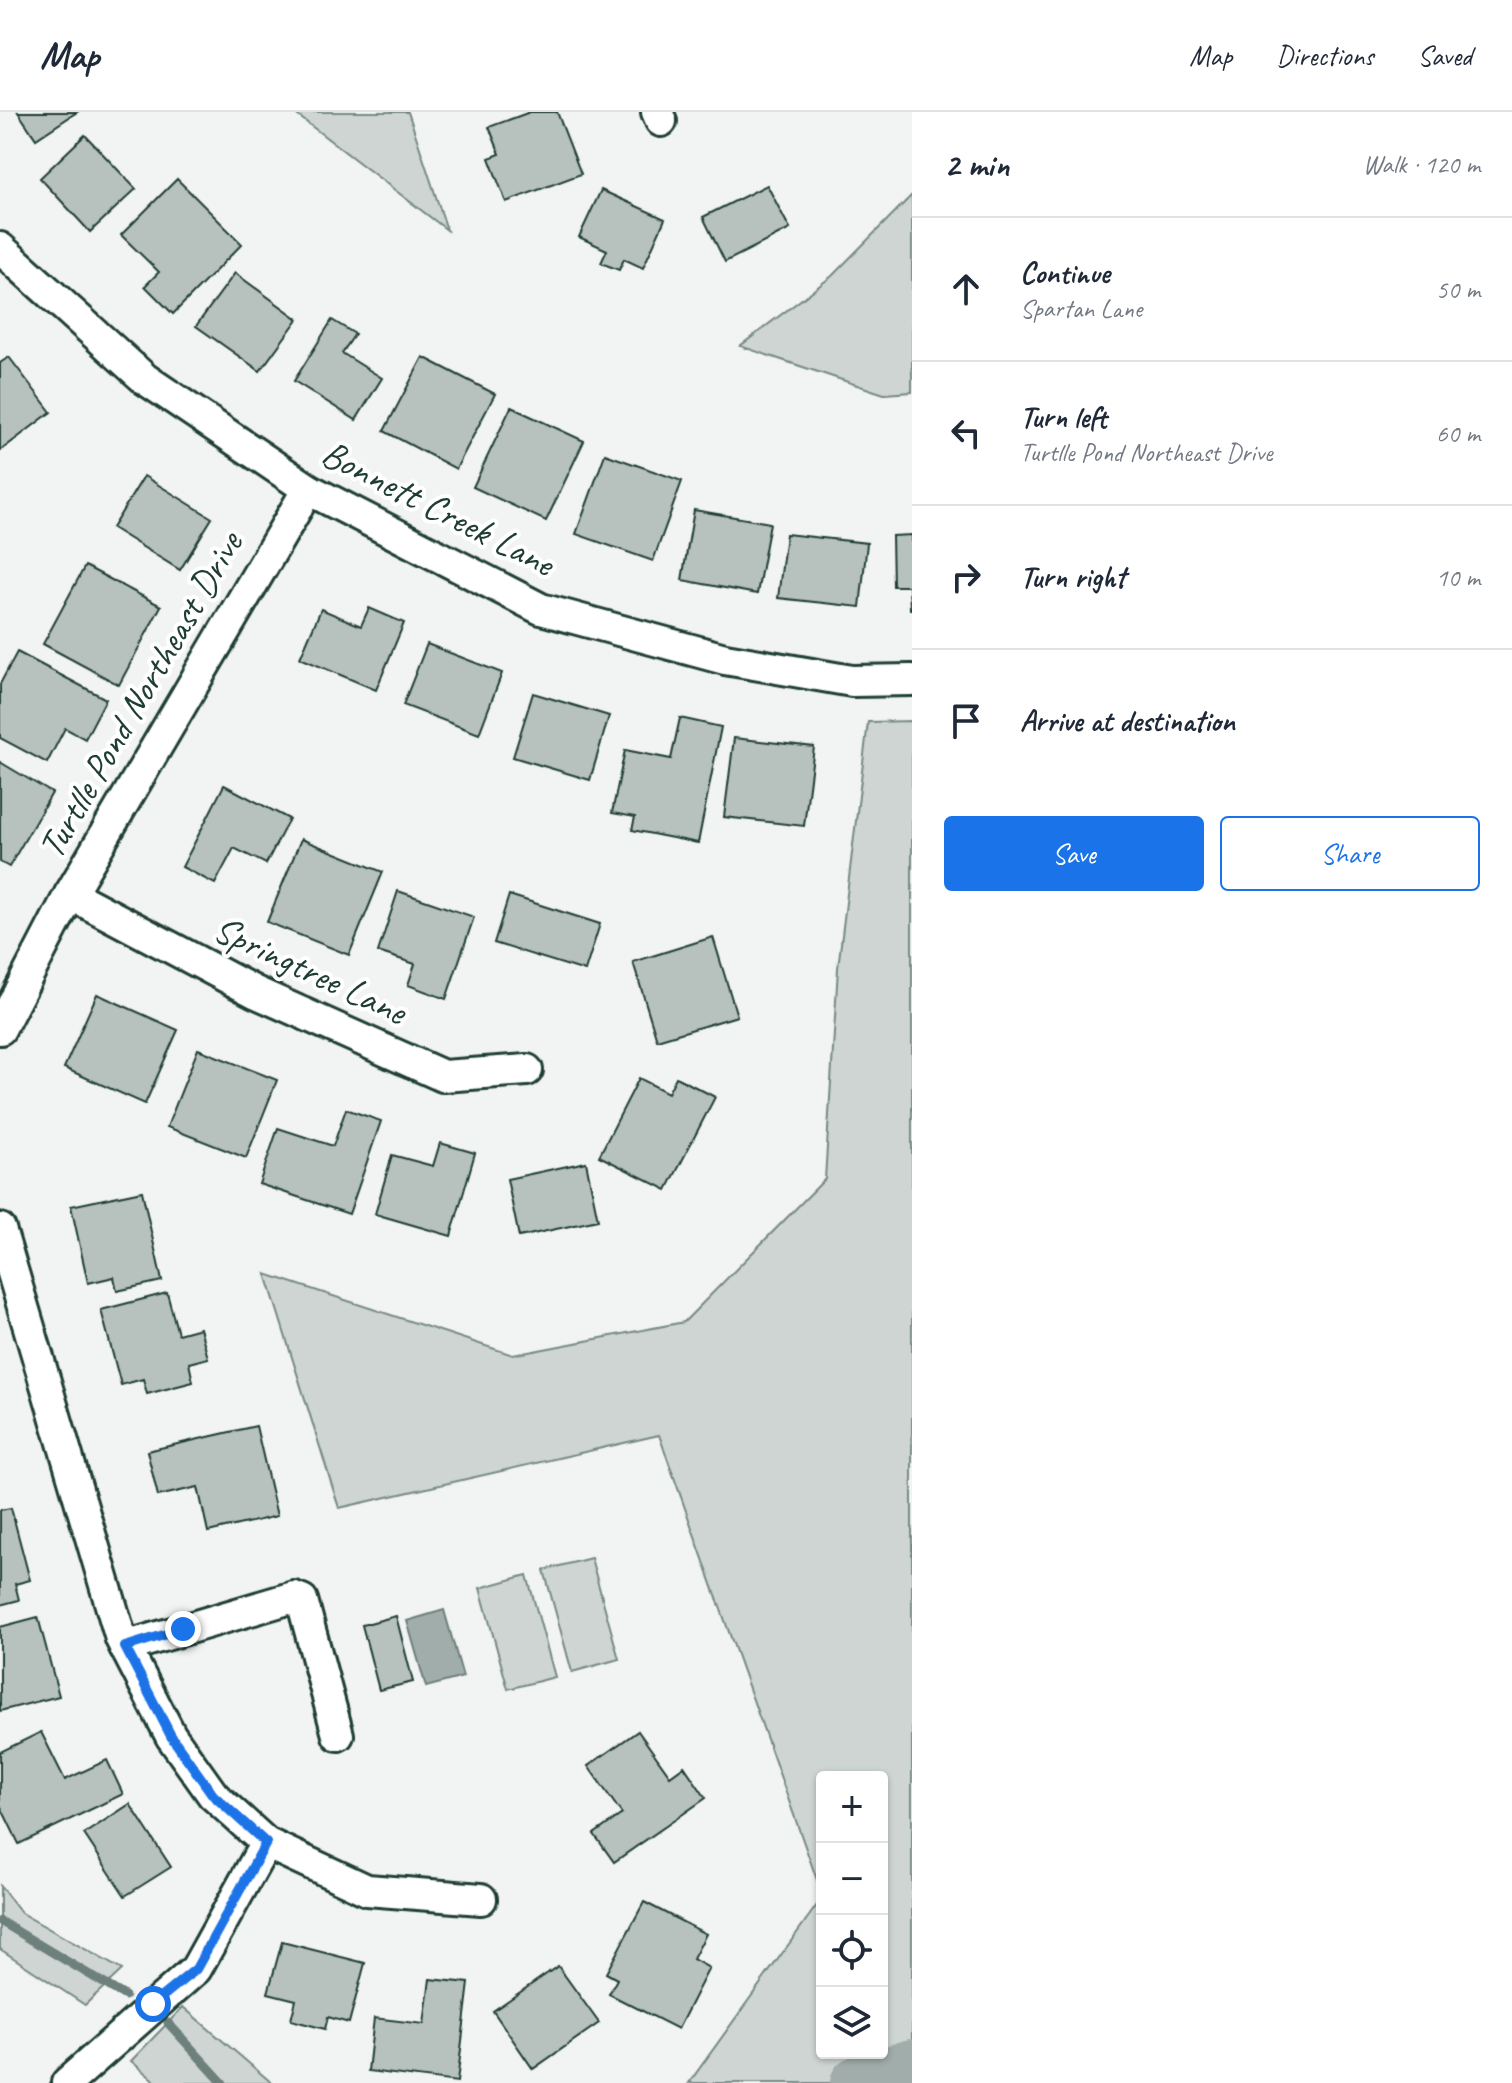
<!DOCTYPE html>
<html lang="en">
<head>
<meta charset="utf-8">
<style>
	body { margin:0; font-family:Caveat,sans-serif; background:#f6f6f7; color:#1f2937 }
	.controls { position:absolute; right:24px; bottom:24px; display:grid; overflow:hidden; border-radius:8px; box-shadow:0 2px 6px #0004 }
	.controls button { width:72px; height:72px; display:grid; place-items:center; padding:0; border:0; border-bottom:2px solid #e0e1e3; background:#fff; color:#1f2937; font:40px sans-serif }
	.stop { position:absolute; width:24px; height:24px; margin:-18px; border:6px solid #1a73e8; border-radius:50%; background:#fff }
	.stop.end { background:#1a73e8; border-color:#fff; box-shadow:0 2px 8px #0008 }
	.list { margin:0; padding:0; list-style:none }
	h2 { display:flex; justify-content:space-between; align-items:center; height:104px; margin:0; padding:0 32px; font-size:34px }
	h2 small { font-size:26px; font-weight:400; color:#747a83 }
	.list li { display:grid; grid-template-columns:52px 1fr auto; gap:24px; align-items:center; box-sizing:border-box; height:144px; padding:0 32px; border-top:2px solid #e0e1e3 }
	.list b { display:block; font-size:30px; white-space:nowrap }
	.list p { margin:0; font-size:26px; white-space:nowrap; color:#747a83 }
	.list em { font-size:26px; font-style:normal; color:#747a83 }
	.actions { display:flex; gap:16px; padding:24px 32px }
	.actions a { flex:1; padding:18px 0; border:2px solid #1a73e8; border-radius:8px; text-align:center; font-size:28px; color:#1a73e8 }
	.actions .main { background:#1a73e8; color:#fff }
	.icon { flex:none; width:44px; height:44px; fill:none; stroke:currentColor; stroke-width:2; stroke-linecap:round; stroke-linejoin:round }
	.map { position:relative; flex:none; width:912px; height:1971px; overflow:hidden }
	header { display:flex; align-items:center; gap:48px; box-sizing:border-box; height:112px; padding:0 40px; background:#fff; border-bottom:2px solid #e0e1e3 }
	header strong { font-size:38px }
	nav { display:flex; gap:44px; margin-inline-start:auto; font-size:28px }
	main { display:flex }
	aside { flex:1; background:#fff }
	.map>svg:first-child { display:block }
</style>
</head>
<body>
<header>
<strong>Map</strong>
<nav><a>Map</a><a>Directions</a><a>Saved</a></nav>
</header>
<main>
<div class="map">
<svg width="912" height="1971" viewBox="0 0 912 1971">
	<rect width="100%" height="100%" fill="#f2f3f3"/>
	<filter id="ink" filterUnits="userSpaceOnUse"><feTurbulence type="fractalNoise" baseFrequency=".0125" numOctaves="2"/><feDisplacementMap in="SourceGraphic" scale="16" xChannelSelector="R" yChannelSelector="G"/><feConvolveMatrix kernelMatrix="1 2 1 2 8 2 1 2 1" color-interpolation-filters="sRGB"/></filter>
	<g filter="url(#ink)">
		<g fill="#ced5d3" stroke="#768984" stroke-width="2">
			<path d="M293,0H408L447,118Z"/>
			<path d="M912,83V280L884,282L740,234L832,164Z"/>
			<path d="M912,609V1971H689L822,1786V1941H882V1665H822V1782L659,1323L339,1396L266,1162L513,1243L684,1210L825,1067L838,856L868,610Z"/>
			<path d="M591,1446L619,1547L572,1560L544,1458Z"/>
			<path d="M527,1463L555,1565L508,1577L480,1476Z"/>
			<path d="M0,1774L21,1801L122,1858L85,1893L0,1837Z"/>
			<path d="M183,1895L272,1971H157L131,1949Z"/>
		</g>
		<path fill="#a1adaa" stroke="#6d807b" stroke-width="2" d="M444,1498L463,1565L426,1575L407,1509Z"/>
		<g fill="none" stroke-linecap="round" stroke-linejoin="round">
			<g stroke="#6d807b" stroke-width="9">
				<path d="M0,1809L125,1884"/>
				<path d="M168,1911L223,1971"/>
			</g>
			<path stroke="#a1adaa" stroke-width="54" d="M857,1971L912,1954"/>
		</g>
		<g fill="#b7c1bd" stroke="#1f3d34" stroke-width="2">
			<path d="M18,0H77L36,27Z"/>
			<path d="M530,0H557L581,62L506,90L489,46L500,42L489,15Z"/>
			<path d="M85,23L136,77L90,120L40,66Z"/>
			<path d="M177,67L242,132L173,202L145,174L159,160L121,123Z"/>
			<path d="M767,73L790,117L725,150L703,105Z"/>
			<path d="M601,78L665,107L643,156L624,147L619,158L601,151L607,138L579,125Z"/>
			<path d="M235,161L298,207L260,259L196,214Z"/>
			<path d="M332,208L355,222L342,241L382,266L356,308L294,269Z"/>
			<path d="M9,245L51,300L0,339V251Z"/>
			<path d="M423,245L495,282L456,357L384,319Z"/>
			<path d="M511,295L584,329L546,409L473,375Z"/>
			<path d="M605,342L682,369L653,449L576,422Z"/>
			<path d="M144,364L212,406L180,458L112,416Z"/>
			<path d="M694,398L770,411L757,482L682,468Z"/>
			<path d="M786,422L867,431L860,495L778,486Z"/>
			<path d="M912,423V497H910L909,474H893L892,424Z"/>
			<path d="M85,454L161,494L119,573L43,532Z"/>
			<path d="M369,496L404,511L376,578L300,546L321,497L361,514Z"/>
			<path d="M427,532L502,561L479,622L403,593Z"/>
			<path d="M17,540L106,587L85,627L65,616L47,651L0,626V572Z"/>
			<path d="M533,581L609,604L590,668L513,645Z"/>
			<path d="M680,606L721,615L698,731L632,718L635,705L612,701L625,638L671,647Z"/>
			<path d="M734,626L814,635L804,714L724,705Z"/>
			<path d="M0,650L52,681L9,755L0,750Z"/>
			<path d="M224,673L289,707L266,752L234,736L215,772L182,755Z"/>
			<path d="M301,727L383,760L349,843L267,810Z"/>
			<path d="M398,779L474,805L446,887L408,873L415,852L378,840Z"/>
			<path d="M509,783L600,812L585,859L494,831Z"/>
			<path d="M713,825L737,904L657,928L633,850Z"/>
			<path d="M97,882L178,918L145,992L64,956Z"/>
			<path d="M198,937L277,968L246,1046L167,1015Z"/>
			<path d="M676,965L715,985L667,1078L599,1044L639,966L668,981Z"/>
			<path d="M346,997L381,1009L349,1102L259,1072L278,1016L333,1034Z"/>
			<path d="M440,1031L475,1041L451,1124L375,1102L392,1043L433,1054Z"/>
			<path d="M586,1050L598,1108L519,1125L507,1067Z"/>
			<path d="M142,1079L162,1169L117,1179L114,1165L88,1171L71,1094Z"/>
			<path d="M167,1181L178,1222L200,1216L208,1246L189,1251L193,1270L147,1282L143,1267L121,1273L101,1198Z"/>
			<path d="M256,1314L277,1404L208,1420L198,1375L158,1384L147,1339Z"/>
			<path d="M11,1396L30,1468L15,1472L19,1488L0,1493V1398Z"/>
			<path d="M396,1504L413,1570L379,1578L362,1513Z"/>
			<path d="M38,1505L59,1584L0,1599V1515Z"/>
			<path d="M638,1619L670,1664L684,1654L706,1686L614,1750L594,1722L622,1702L588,1654Z"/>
			<path d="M41,1620L65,1668L107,1648L123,1682L19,1732L0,1693V1640Z"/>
			<path d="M130,1692L171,1755L125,1784L84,1722Z"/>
			<path d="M644,1790L706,1822L693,1847L709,1856L678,1917L609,1882L617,1867L606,1861Z"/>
			<path d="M282,1830L365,1851L349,1911L328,1905L325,1917L291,1908L296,1888L268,1881Z"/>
			<path d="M558,1854L599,1911L533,1957L493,1899Z"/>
			<path d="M430,1867L469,1871L457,1970L368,1959L374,1906L424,1912Z"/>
		</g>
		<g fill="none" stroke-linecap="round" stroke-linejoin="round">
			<g stroke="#1f3d34" stroke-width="36">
				<g id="minor">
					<path d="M657,0L661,9"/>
					<path d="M0,136L145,267L308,377L541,497L725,547L852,569L912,568"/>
					<path d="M70,782L255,880L443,964L527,958"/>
					<path d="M0,917L70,782L308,377"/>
					<path d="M0,1117L121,1527L171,1624L213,1683L266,1731L367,1778L481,1787"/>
					<path d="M125,1535L294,1485L302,1488L338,1623"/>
					<path d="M67,1971L196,1857L266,1731"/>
				</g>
			</g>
			<use href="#minor" stroke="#fff" stroke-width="30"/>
		</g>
	</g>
	<g fill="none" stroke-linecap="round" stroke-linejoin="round" filter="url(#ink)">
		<path stroke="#1a73e8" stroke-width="10" d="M153,1892L196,1857L266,1731L213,1683L171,1624L125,1535L183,1517"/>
	</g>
	<g text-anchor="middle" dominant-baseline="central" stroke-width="8" stroke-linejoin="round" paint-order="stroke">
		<g font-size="38" fill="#1f3d34" stroke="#fff">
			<text transform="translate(438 396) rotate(27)">Bonnett Creek Lane</text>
			<text transform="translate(140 583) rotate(-60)">Turtlle Pond Northeast Drive</text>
			<text transform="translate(310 858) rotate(25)">Springtree Lane</text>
		</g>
	</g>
</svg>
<div class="controls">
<button>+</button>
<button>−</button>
<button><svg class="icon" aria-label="locate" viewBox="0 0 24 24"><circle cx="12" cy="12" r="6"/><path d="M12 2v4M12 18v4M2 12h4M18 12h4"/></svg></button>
<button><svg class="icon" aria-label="layers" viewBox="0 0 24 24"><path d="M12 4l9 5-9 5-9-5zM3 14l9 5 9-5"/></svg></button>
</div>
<div class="stop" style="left:153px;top:1892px"></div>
<div class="stop end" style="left:183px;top:1517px"></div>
</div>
<aside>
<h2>2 min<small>Walk · 120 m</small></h2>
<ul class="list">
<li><svg class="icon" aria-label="ahead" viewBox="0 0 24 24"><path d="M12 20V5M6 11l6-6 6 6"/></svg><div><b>Continue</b><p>Spartan Lane</p></div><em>50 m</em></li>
<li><svg class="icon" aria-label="left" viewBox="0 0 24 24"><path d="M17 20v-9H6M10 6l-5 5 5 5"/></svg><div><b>Turn left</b><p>Turtlle Pond Northeast Drive</p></div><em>60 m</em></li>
<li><svg class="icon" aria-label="right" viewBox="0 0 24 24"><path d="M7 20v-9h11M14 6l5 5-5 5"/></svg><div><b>Turn right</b></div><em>10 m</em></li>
<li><svg class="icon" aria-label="arrive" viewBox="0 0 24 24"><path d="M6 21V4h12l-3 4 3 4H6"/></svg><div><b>Arrive at destination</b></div></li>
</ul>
<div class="actions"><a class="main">Save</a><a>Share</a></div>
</aside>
</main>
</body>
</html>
